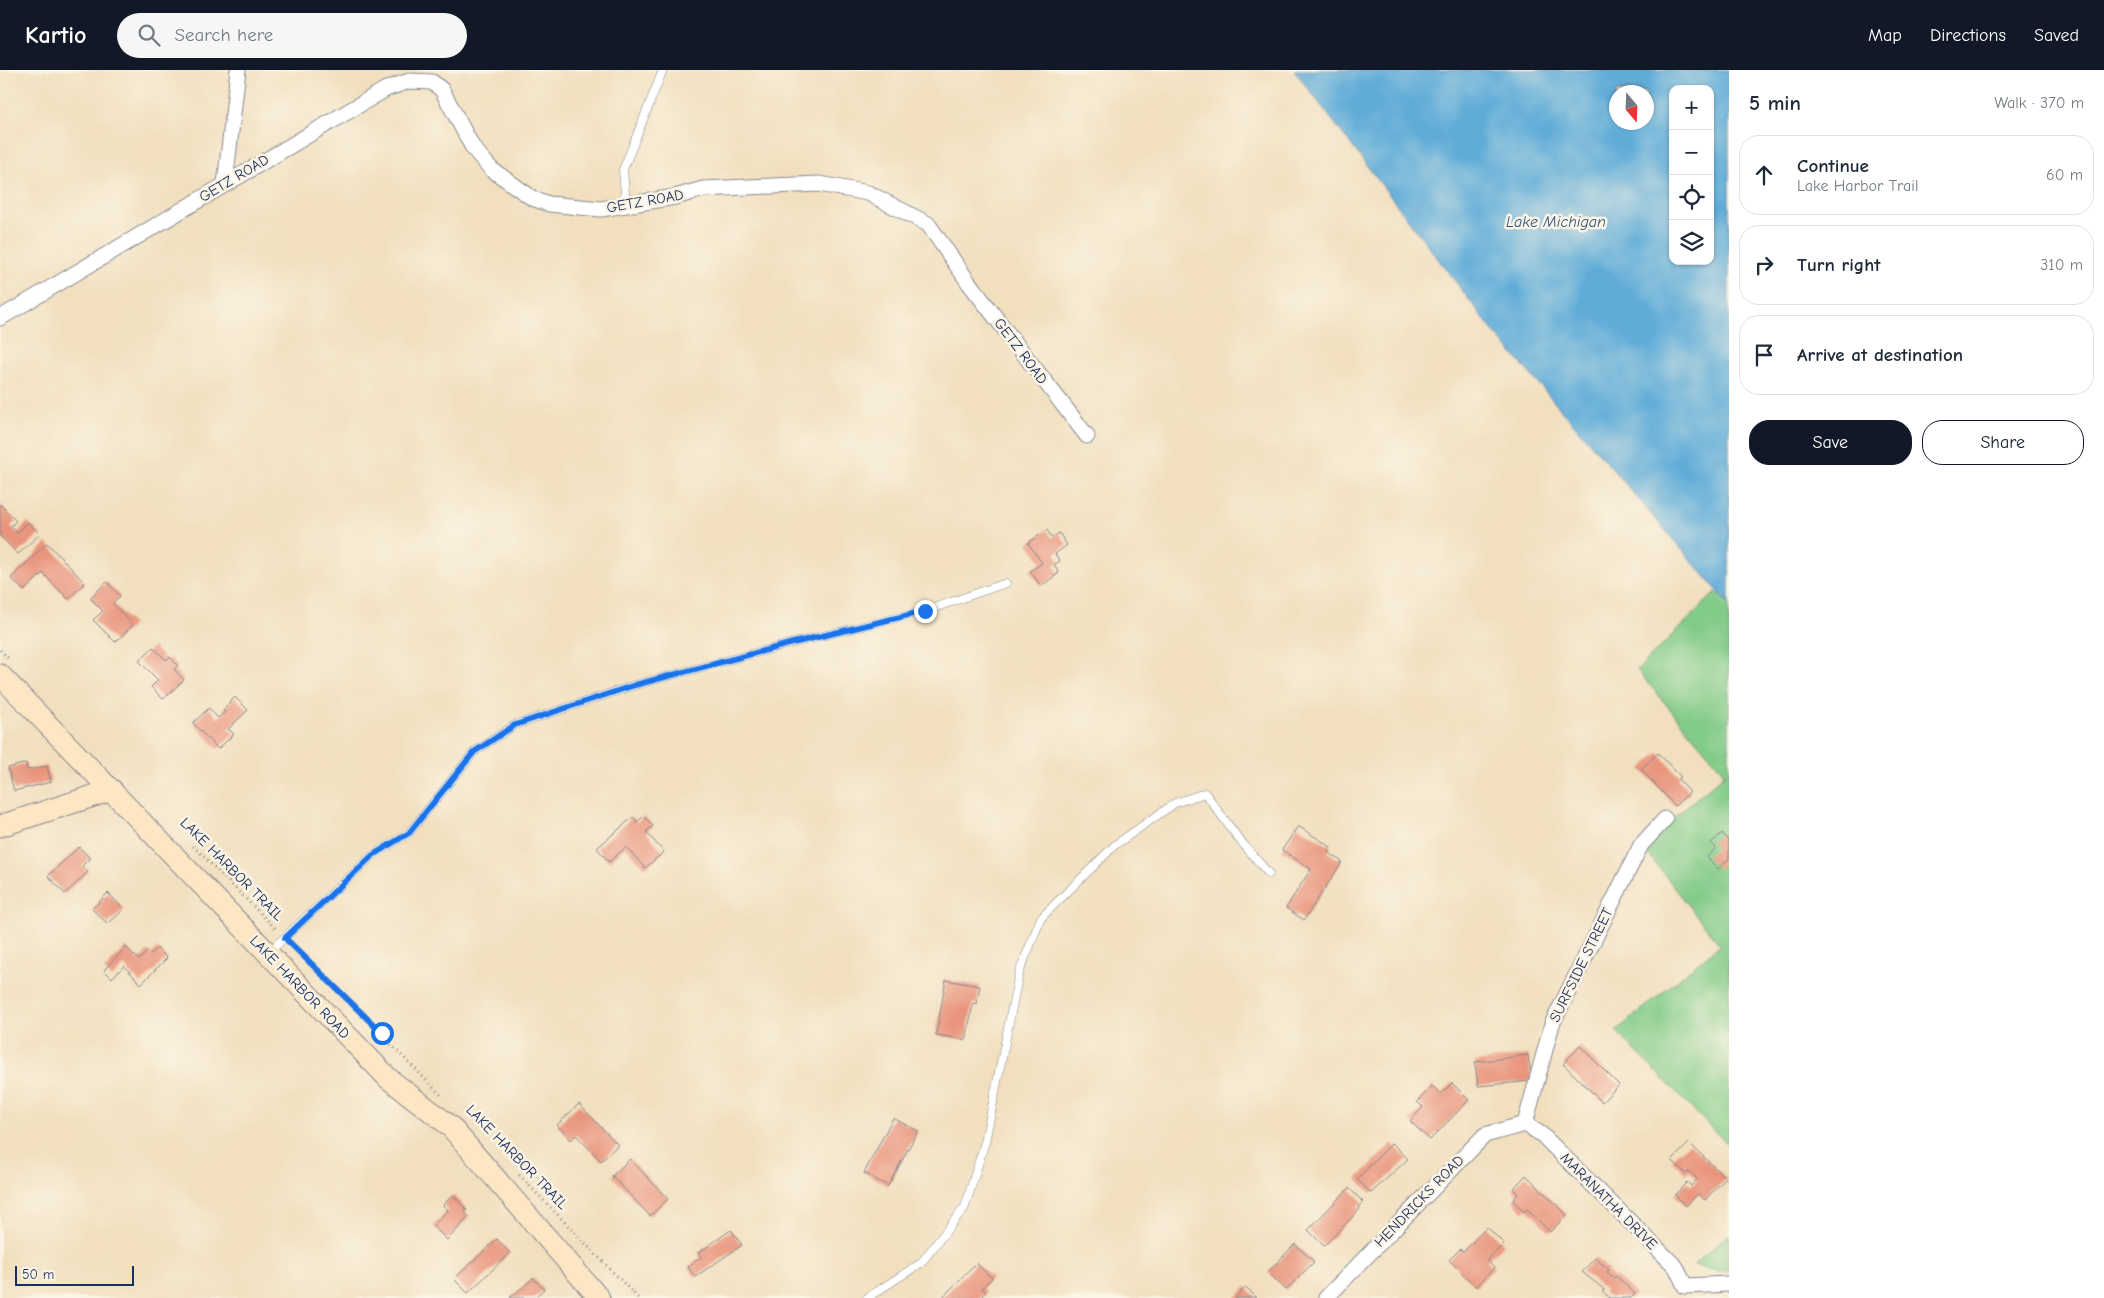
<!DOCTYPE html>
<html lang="en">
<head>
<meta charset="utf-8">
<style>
	body { margin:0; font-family:"Comic Neue",sans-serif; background:#f6f6f7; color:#1f2937 }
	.controls { position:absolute; right:15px; top:15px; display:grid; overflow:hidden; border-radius:10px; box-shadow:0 1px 4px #0004 }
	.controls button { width:45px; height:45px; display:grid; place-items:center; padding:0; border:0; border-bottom:1px solid #e0e1e3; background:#fff; color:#1f2937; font:25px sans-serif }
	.compass { position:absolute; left:1609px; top:15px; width:45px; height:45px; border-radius:50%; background:#fff; box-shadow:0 1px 4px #0004; rotate:161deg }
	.scale { position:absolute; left:15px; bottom:12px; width:119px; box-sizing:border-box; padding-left:5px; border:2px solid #1b2f5e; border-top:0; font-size:14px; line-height:18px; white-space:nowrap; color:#1b2f5e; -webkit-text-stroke:4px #fcf5e5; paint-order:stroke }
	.stop { position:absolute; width:15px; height:15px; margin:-11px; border:4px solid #1a73e8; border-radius:50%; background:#fff }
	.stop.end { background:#1a73e8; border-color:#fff; box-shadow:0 1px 5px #0008 }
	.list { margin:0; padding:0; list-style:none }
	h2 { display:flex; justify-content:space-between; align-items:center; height:65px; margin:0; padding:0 20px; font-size:21px }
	h2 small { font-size:16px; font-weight:400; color:#747a83 }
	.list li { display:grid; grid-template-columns:32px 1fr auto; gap:15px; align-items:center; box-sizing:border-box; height:80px; margin:0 10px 10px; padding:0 10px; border:1px solid #e0e1e3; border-radius:20px }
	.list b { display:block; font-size:19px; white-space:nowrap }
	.list p { margin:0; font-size:16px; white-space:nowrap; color:#747a83 }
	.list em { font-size:16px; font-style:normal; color:#747a83 }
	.actions { display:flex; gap:10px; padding:15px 20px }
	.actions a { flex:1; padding:11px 0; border:1px solid #111827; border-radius:20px; text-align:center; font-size:18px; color:#111827 }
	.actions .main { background:#111827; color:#fff }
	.icon { flex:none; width:28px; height:28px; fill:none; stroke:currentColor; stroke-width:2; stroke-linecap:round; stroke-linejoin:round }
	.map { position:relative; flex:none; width:1729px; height:1228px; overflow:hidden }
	header { display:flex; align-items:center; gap:30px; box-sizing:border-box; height:70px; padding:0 25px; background:#111827; color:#fff }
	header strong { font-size:24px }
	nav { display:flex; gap:28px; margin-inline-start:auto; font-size:18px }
	.search { width:350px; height:45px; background:#f6f6f7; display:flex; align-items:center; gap:12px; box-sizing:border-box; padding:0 18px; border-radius:28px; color:#747a83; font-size:19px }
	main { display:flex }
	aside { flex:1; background:#fff }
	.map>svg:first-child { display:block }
</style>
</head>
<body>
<header>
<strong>Kartio</strong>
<div class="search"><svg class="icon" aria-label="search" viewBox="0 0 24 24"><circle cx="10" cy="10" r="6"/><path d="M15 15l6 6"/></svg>Search here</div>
<nav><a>Map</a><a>Directions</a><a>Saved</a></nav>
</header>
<main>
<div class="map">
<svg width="1729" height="1228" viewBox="0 0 1729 1228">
	<rect width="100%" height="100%" fill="#fcf5e5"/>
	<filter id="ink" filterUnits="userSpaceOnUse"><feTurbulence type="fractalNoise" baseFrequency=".02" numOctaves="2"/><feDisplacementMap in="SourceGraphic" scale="10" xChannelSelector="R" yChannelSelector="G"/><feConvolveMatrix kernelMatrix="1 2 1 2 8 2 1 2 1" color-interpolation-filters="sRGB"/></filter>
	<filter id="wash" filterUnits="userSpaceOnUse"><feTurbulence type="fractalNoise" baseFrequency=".0096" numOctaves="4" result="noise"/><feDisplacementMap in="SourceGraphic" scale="20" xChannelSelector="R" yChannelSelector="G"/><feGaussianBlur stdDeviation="1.12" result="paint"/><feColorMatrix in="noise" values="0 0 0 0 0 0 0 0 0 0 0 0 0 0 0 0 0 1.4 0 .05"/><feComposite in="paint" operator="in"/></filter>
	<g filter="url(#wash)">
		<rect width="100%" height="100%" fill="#f1dfbe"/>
		<g fill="#82cb88" stroke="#4e7d73">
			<path d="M1716,522L1729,534V1076L1616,961L1720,875L1641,775L1725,704L1637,600Z"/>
			<path d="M1729,1164V1200L1720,1201L1693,1195Z"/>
		</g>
		<path fill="#5facd8" stroke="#3d6e9b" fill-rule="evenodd" d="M1294,0H1729V534L1493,261ZM1673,19H1710V191H1673ZM1616,22H1646V52H1616Z"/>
		<g id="blocks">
			<g fill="#e9947c">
				<path d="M0,434L16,451L11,456L17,463L28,452L40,464L18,484L0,466Z"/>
				<path d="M1047,460L1052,468L1059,463L1067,475L1055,484L1060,491L1054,495L1059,503L1041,516L1030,501L1042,493L1028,473Z"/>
				<path d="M47,473L85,513L68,529L43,503L24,521L11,508Z"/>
				<path d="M107,512L120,526L113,533L133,555L115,572L93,550L103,541L90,528Z"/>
				<path d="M153,577L166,590L170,587L178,596L174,599L184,610L163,629L151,617L158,610L139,591Z"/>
				<path d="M235,627L248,640L228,659L234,664L218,679L193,653L209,638L218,648L225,642L223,639Z"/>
				<path d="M1658,683L1681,707L1678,709L1690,722L1675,736L1641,699Z"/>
				<path d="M26,693L27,700L47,696L51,712L14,721L8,698Z"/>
				<path d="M644,746L653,756L646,762L664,782L645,798L626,777L609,792L597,778L633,747L637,752Z"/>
				<path d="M1298,756L1331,777L1328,782L1342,792L1304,850L1286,838L1311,799L1282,780Z"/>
				<path d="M1722,763L1729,771V789L1718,799L1707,787L1716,778L1711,773Z"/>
				<path d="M79,777L90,788L82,796L88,802L65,824L48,806Z"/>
				<path d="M108,823L124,839L108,854L92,839Z"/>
				<path d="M126,877L139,890L148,881L151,884L157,878L167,888L141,914L124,896L112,908L104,900Z"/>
				<path d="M946,910L980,916L977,934L973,933L966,970L936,965Z"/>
				<path d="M1580,976L1619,1015L1602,1032L1563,994Z"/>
				<path d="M1528,985L1532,1011L1478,1016L1475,992Z"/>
				<path d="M1452,1013L1469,1030L1430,1070L1410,1051L1423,1037L1417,1032L1432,1016L1441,1024Z"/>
				<path d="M579,1034L618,1075L601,1091L576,1065L571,1070L557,1055Z"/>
				<path d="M893,1048L918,1061L888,1116L864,1103Z"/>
				<path d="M1392,1073L1408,1089L1371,1123L1357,1109Z"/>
				<path d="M1689,1073L1726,1108L1705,1130L1698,1124L1686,1136L1675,1125L1687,1112L1691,1116L1697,1109L1689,1101L1686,1104L1672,1090Z"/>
				<path d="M630,1089L668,1129L650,1146L612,1106Z"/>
				<path d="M1526,1105L1567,1145L1550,1162L1527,1139L1524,1142L1513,1130L1518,1124L1513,1119Z"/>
				<path d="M1349,1118L1363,1132L1358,1137L1360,1139L1324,1176L1308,1160Z"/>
				<path d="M453,1125L467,1140L465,1142L469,1147L447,1170L433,1156L448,1140L443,1135Z"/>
				<path d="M1487,1157L1504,1174L1487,1190L1494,1198L1476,1217L1449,1190L1460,1179L1463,1182Z"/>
				<path d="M731,1160L742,1175L695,1207L688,1197L701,1187L698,1183Z"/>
				<path d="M497,1169L510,1183L468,1223L454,1209Z"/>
				<path d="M1295,1174L1314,1192L1286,1220L1268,1202Z"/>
				<path d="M1595,1188L1609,1200L1607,1202L1614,1208L1616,1206L1635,1224L1631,1228H1610L1603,1222L1605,1220L1582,1202Z"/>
				<path d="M976,1193L992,1208L982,1218L986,1222L980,1228H942Z"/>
				<path d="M533,1208L544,1219L534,1228H510Z"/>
				<path d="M1246,1217L1257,1228H1235Z"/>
			</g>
		</g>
	</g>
	<g filter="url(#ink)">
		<use href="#blocks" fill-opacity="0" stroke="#86878e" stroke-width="1"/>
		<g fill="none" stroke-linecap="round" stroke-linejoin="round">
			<g stroke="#86878e" stroke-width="9">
				<g id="lane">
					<path d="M626,135L623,100L663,0"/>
					<path d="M268,883L373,785L409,763L474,682L515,655L635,615L793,573L925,541L1006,513"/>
					<path d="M867,1228L921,1193L965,1137L985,1072L1019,903L1041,848L1115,775L1175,733L1205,723L1238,768L1269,804"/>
				</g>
			</g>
			<g stroke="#86878e" stroke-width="17">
				<g id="street">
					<path d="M225,114L238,0"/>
					<path d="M0,248L386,19L409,11L432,12L442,20L473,78L491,99L532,128L549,134L601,139L675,127L703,119L819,114L868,123L928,154L969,213L1087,366"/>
					<path d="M1525,1054L1552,954L1641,775L1665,749"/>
					<path d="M1525,1054L1541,1064L1676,1197L1685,1216"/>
					<path d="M1685,1216L1729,1214"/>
					<path d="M1326,1228L1485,1065L1525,1054"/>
				</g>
			</g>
			<g stroke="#86878e" stroke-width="23">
				<g id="secondary">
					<path d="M0,605L389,1009L450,1056L599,1228"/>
					<path d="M0,756L112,720"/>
				</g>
			</g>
			<g stroke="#86878e" stroke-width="3" stroke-dasharray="1 4" stroke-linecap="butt">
				<path d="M0,580L8,588"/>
				<path d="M193,776L277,860"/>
				<path d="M292,875L441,1025"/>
				<path d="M519,1105L638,1228"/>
			</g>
			<use href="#lane" stroke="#fff" stroke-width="8"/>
			<use href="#street" stroke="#fff" stroke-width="15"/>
			<use href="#secondary" stroke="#fce6c4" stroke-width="21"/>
		</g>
	</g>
	<g fill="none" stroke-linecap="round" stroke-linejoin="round" filter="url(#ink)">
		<path stroke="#1a73e8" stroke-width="6" d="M382,963L285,868L373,785L409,763L474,682L515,655L635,615L793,573L925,541"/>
	</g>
	<g text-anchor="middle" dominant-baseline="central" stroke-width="5" stroke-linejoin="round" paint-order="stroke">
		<g font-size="15" fill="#1b2f5e" stroke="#fcf5e5">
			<text transform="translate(234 108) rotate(-31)">GETZ ROAD</text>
			<text transform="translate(645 131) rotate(-10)">GETZ ROAD</text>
			<text transform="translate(1021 281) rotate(53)">GETZ ROAD</text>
			<text transform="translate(232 799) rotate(45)">LAKE HARBOR TRAIL</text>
			<text transform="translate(1581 895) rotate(-64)">SURFSIDE STREET</text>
			<text transform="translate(300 917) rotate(46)">LAKE HARBOR ROAD</text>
			<text transform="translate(517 1087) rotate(46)">LAKE HARBOR TRAIL</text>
			<text transform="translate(1419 1131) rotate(-46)">HENDRICKS ROAD</text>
			<text transform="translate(1609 1131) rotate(45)">MARANATHA DRIVE</text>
		</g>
		<g font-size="16" font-style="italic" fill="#2f5483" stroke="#fcf5e5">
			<text x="1556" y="152">Lake Michigan</text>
		</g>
	</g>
</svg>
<div class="controls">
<button>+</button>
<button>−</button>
<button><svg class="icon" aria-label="locate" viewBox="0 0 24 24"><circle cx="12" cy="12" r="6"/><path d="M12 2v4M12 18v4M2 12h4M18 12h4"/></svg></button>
<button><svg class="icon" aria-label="layers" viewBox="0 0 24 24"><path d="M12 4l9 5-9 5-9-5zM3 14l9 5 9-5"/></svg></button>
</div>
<svg class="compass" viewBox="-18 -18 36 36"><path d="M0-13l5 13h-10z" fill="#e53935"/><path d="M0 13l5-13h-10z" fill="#747a83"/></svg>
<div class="scale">50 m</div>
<div class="stop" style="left:382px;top:963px"></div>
<div class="stop end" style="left:925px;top:541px"></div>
</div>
<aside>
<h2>5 min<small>Walk · 370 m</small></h2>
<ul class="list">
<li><svg class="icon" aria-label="ahead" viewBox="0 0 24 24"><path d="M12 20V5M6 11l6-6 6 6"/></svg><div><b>Continue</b><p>Lake Harbor Trail</p></div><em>60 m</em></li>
<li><svg class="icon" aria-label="right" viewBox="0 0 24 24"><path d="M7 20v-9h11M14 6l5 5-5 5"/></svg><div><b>Turn right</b></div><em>310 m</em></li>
<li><svg class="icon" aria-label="arrive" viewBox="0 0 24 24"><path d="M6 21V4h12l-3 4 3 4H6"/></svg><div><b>Arrive at destination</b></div></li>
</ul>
<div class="actions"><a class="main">Save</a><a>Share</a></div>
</aside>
</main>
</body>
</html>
